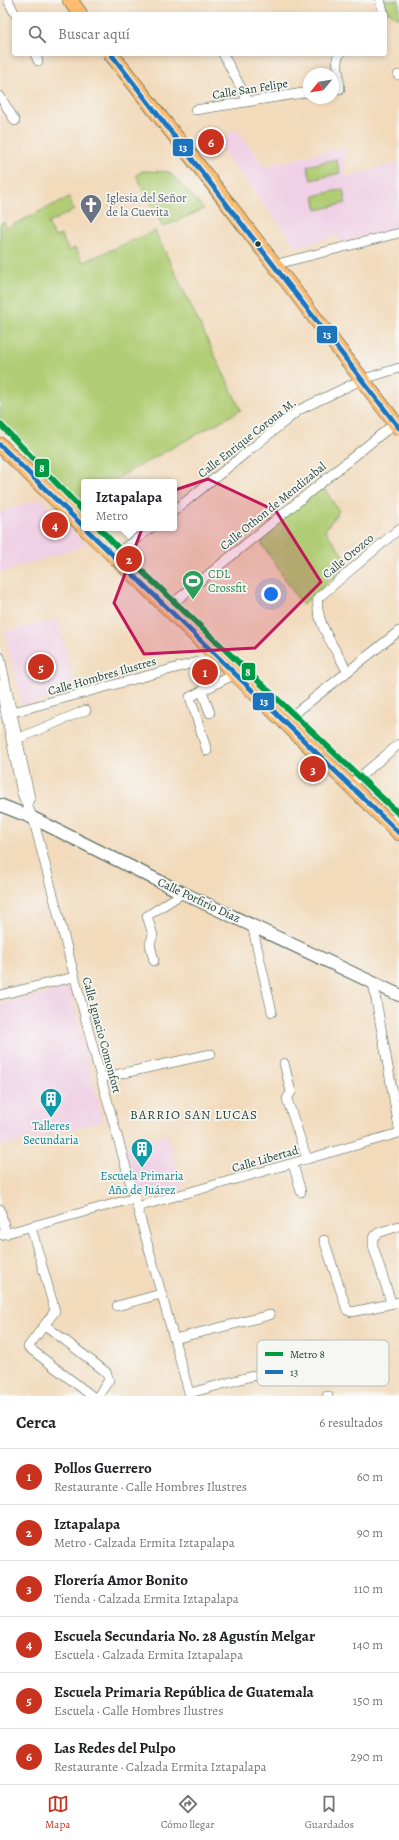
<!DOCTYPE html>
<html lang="es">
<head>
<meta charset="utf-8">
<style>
	body { margin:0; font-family:Alegreya,serif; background:#f6f6f6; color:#202124 }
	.compass { position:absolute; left:303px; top:68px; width:36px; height:36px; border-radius:50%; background:#fff; box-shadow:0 2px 6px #0003; rotate:240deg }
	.you { position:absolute; left:271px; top:594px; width:14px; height:14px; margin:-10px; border:3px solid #fff; border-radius:50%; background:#1a73e8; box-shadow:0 0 0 6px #1a73e833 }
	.badge { display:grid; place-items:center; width:26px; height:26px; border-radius:50%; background:#c8321e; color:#fff; font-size:13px; font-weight:700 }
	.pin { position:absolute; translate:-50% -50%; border:2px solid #fff; box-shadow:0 1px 4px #0006 }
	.popup { position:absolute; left:81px; top:479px; width:96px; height:52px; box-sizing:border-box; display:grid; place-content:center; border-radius:4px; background:#fff; filter:drop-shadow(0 1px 3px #0005); font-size:13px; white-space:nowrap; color:#757577 }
	.popup b { font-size:15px; color:#202124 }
	.popup::after { content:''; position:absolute; left:50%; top:100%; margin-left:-8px; border:8px solid transparent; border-top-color:#fff }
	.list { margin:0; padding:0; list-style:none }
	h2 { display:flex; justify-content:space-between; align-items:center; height:52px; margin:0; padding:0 16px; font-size:17px }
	h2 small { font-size:13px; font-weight:400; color:#757577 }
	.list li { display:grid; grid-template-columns:26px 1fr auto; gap:12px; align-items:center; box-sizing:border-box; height:56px; padding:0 16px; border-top:1px solid #e0e0e0 }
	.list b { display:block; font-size:15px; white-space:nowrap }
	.list p { margin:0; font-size:13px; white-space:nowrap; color:#757577 }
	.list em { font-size:13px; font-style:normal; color:#757577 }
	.icon { flex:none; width:22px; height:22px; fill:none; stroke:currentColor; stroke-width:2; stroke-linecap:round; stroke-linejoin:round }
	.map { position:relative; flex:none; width:399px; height:1396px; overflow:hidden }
	.search { position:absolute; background:#fff; box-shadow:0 2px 6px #0003; left:12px; right:12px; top:12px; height:44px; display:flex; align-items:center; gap:10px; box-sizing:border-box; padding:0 14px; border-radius:4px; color:#757577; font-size:15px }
	.sheet { height:388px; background:#fff }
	nav { display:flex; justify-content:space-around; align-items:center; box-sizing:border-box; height:56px; border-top:1px solid #e0e0e0; background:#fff; font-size:11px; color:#757577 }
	nav a { display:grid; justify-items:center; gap:2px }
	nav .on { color:#c8321e }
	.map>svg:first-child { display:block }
</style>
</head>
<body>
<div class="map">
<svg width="399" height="1396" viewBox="0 0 399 1396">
	<rect width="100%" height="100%" fill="#f6f6f2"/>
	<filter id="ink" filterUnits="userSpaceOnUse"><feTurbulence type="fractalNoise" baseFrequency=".025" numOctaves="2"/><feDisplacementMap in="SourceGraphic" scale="8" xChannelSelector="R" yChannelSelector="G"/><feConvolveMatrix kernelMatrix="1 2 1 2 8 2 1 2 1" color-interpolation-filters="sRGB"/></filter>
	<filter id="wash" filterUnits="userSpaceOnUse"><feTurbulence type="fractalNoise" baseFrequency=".012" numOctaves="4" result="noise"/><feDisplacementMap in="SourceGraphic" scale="16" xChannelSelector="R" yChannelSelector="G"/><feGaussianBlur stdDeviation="0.9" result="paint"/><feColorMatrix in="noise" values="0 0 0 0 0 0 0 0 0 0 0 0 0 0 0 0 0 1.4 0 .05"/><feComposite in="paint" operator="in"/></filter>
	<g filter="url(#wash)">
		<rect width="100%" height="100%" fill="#f2dabb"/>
		<g fill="#f0d0e5">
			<path d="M236,129L264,166L345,147V177L399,162V228L340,243L338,236L296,247L217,143Z"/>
			<path d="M41,498L86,545L0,573V512Z"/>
			<path d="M58,619L76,692L22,705L4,632Z"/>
			<path d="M70,988L103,1121L0,1147V1004Z"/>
			<path d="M167,1135L183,1189L140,1201L124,1145Z"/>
		</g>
		<g fill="#b0cd74" stroke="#688554">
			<path d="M383,0H399V19L386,10Z"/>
			<path d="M336,159L340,173L311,180L307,166Z"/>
			<path d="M143,171L169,172L204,209L163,227L136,175Z"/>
			<path d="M343,189L346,203L317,210L314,196Z"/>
			<path d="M69,197L74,210L48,223L55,237L61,235L69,251L75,248L83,262L155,231L241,410L110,482H84V499L82,501L0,419V224L4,222L7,228Z"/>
			<path d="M321,484L339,511L325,530L349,564L302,605L258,538Z"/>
		</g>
	</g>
	<g filter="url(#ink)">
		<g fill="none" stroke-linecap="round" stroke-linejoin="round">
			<g stroke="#3f5548" stroke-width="10">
				<g id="minor">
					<path d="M8,0L15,14"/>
					<path d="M380,0L384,14"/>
					<path d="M35,54L38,61"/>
					<path d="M223,54L248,101"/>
					<path d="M340,54L337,58L340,89"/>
					<path d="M398,75H399"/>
					<path d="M0,96L15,121"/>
					<path d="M195,110L309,92"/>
					<path d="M273,265L399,233"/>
					<path d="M174,511L299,410L361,380L399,368"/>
					<path d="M113,556L151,528"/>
					<path d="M167,608L395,423"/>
					<path d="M0,657L30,798L27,804"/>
					<path d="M347,671C337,651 314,621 318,598L399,529"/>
					<path d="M0,685L22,794L33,818L101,1078L190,1396"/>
					<path d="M202,691L210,713"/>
					<path d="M6,714L205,660"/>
					<path d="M284,722L399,631"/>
					<path d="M17,739L86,710"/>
					<path d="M207,751L190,697L235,674"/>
					<path d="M350,785L399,744"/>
					<path d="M387,822L399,817"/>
					<path d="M252,925L272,1012"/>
					<path d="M154,961L150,944L153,935L147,916L183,893"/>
					<path d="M373,983L399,1128"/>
					<path d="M0,995L74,977"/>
					<path d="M284,1063L291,1092L287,1099L307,1159"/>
					<path d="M101,1078L211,1054"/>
					<path d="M293,1164L301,1192"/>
					<path d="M137,1207L399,1133"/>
					<path d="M0,1209L6,1234"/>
					<path d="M31,1227L55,1311L28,1347L92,1396"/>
					<path d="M0,1235L135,1198"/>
					<path d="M324,1240L347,1310L352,1312L399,1302"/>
					<path d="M391,1302L373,1246V1238L378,1233L399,1226"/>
					<path d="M117,1306L161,1294"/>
					<path d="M45,1325L106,1372L109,1380L98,1396"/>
					<path d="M174,1339L270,1315"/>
					<path d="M190,1393L304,1362"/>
					<path d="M327,1396H328"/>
				</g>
			</g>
			<g stroke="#3f5548" stroke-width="14">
				<path id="tertiary" d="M0,805L33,818L183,893L399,995"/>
			</g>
			<g stroke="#3f5548" stroke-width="16">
				<g id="primary">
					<path d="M70,0L80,14"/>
					<path d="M111,54L215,187L399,428"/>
					<path d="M0,445L84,527"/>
					<path d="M85,528L399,833"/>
				</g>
			</g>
			<use href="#minor" stroke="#fff" stroke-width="9"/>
			<use href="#tertiary" stroke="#fff" stroke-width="12"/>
			<use href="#primary" stroke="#fdbc6f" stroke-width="15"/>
			<g stroke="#f6f6f2" stroke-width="8">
				<g id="bus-1">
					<path d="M111,54L399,428"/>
					<path d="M0,445L84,527"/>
					<path d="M85,528L399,833"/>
				</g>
			</g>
			<use href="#bus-1" stroke="#1c75bc" stroke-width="5"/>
			<g stroke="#f6f6f2" stroke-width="9">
				<g id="metro-1">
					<path d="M0,424L84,512"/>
					<path d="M99,528L129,559L399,814"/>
				</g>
			</g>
			<use href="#metro-1" stroke="#009a44" stroke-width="6"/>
		</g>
	</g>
	<path fill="#c2185b" fill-opacity="0.2" stroke="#c2185b" stroke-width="3" stroke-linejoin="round" d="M208,479L276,511L321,582L255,648L144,654L114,603L154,497Z"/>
	<defs>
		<g id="church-pin" transform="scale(1.15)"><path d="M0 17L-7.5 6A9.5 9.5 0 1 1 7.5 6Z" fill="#6b7280" stroke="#f6f6f2"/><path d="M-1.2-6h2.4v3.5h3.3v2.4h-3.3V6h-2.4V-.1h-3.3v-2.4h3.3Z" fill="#fff"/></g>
		<g id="stadium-pin" transform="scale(1.15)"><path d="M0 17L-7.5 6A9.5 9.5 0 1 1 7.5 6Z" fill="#2e9e5b" stroke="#f6f6f2"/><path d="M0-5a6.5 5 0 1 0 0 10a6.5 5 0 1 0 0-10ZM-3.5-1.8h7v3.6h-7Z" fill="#fff"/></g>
		<g id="building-pin" transform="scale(1.15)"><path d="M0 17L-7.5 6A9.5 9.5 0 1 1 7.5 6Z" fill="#0f9aa8" stroke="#f6f6f2"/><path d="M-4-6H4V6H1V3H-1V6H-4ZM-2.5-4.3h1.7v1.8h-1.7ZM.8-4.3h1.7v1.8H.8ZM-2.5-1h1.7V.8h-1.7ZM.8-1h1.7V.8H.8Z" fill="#fff"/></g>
	</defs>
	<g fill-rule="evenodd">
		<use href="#church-pin" x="91" y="205"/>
		<use href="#stadium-pin" x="193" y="581"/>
		<use href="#building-pin" x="51" y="1099"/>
		<use href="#building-pin" x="142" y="1149"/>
	</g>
	<circle fill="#1f3d34" stroke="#f6f6f2" stroke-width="1.5" cx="258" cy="244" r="3.5"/>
	<g text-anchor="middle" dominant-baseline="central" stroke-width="3.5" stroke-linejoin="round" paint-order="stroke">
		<g font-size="12" fill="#1f3d34" stroke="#f6f6f2">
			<text transform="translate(250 89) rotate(-9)">Calle San Felipe</text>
			<text transform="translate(247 438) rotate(-38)">Calle Enrique Corona M.</text>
			<text transform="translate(273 506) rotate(-39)">Calle Othon de Mendizabal</text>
			<text transform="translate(348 556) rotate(-40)">Calle Orozco</text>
			<text transform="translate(102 676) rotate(-16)">Calle Hombres Ilustres</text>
			<text transform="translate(199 900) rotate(25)">Calle Porfirio Díaz</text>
			<text transform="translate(102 1035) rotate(75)">Calle Ignacio Comonfort</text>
			<text transform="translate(265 1159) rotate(-16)">Calle Libertad</text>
		</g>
		<g font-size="12" fill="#5b616d" stroke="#f6f6f2" text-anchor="start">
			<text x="106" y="198">Iglesia del Señor<tspan x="106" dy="14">de la Cuevita</tspan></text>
		</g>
		<g font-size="12" fill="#27864d" stroke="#f6f6f2" text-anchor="start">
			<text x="208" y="574">CDL<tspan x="208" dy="14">Crossfit</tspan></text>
		</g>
		<g font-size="12" fill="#0d838f" stroke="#f6f6f2">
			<text x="51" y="1126">Talleres<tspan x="51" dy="14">Secundaria</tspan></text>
			<text x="142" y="1176">Escuela Primaria<tspan x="142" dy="14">Año de Juárez</tspan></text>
		</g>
		<g font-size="13" letter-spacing="1" fill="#1f3d34" stroke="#f6f6f2">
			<text x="194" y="1114">BARRIO SAN LUCAS</text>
		</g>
	</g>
	<rect x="257" y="1340" width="132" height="46" rx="6" fill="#f6f6f2" stroke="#b6beb9" stroke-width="1"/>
	<rect x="265" y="1352" width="18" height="4" fill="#009a44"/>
	<rect x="265" y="1370" width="18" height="4" fill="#1c75bc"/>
	<g font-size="11" fill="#1f3d34">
		<text x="290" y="1358">Metro 8</text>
		<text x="290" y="1376">13</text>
	</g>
	<g stroke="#f6f6f2" stroke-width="1.5">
		<rect x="172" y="138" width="22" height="19" rx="4" fill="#1c75bc"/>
		<rect x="316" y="325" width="22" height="19" rx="4" fill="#1c75bc"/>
		<rect x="34" y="458" width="16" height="20" rx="4" fill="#009a44"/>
		<rect x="241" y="662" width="15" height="19" rx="4" fill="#009a44"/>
		<rect x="252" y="692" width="23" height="19" rx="4" fill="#1c75bc"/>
	</g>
	<g font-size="11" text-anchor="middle" font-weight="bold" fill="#fff">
		<text x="183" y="151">13</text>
		<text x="327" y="338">13</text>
		<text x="42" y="472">8</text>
		<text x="248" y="676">8</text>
		<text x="264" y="705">13</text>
	</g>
</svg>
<svg class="compass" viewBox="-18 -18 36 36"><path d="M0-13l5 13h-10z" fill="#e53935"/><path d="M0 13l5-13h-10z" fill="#757577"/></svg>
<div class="you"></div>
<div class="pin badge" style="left:205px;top:672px">1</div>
<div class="pin badge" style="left:129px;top:559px">2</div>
<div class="popup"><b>Iztapalapa</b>Metro</div>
<div class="pin badge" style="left:313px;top:769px">3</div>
<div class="pin badge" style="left:55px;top:525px">4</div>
<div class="pin badge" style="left:41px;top:667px">5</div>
<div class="pin badge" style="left:211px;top:142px">6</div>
<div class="search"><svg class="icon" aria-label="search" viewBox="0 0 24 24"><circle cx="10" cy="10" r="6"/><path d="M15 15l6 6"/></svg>Buscar aquí</div>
</div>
<section class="sheet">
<h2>Cerca<small>6 resultados</small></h2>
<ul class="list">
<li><span class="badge">1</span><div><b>Pollos Guerrero</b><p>Restaurante · Calle Hombres Ilustres</p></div><em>60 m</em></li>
<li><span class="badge">2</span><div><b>Iztapalapa</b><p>Metro · Calzada Ermita Iztapalapa</p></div><em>90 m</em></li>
<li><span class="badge">3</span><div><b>Florería Amor Bonito</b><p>Tienda · Calzada Ermita Iztapalapa</p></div><em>110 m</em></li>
<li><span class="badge">4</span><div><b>Escuela Secundaria No. 28 Agustín Melgar</b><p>Escuela · Calzada Ermita Iztapalapa</p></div><em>140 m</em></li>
<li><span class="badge">5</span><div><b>Escuela Primaria República de Guatemala</b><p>Escuela · Calle Hombres Ilustres</p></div><em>150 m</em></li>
<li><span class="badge">6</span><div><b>Las Redes del Pulpo</b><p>Restaurante · Calzada Ermita Iztapalapa</p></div><em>290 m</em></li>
</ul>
</section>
<nav>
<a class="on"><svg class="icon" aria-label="map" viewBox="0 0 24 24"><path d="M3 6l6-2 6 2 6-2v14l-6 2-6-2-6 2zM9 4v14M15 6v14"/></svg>Mapa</a>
<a><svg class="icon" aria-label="directions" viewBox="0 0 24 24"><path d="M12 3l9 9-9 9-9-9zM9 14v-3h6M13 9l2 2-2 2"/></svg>Cómo llegar</a>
<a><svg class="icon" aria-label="saved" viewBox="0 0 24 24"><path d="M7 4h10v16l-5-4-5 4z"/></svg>Guardados</a>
</nav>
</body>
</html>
